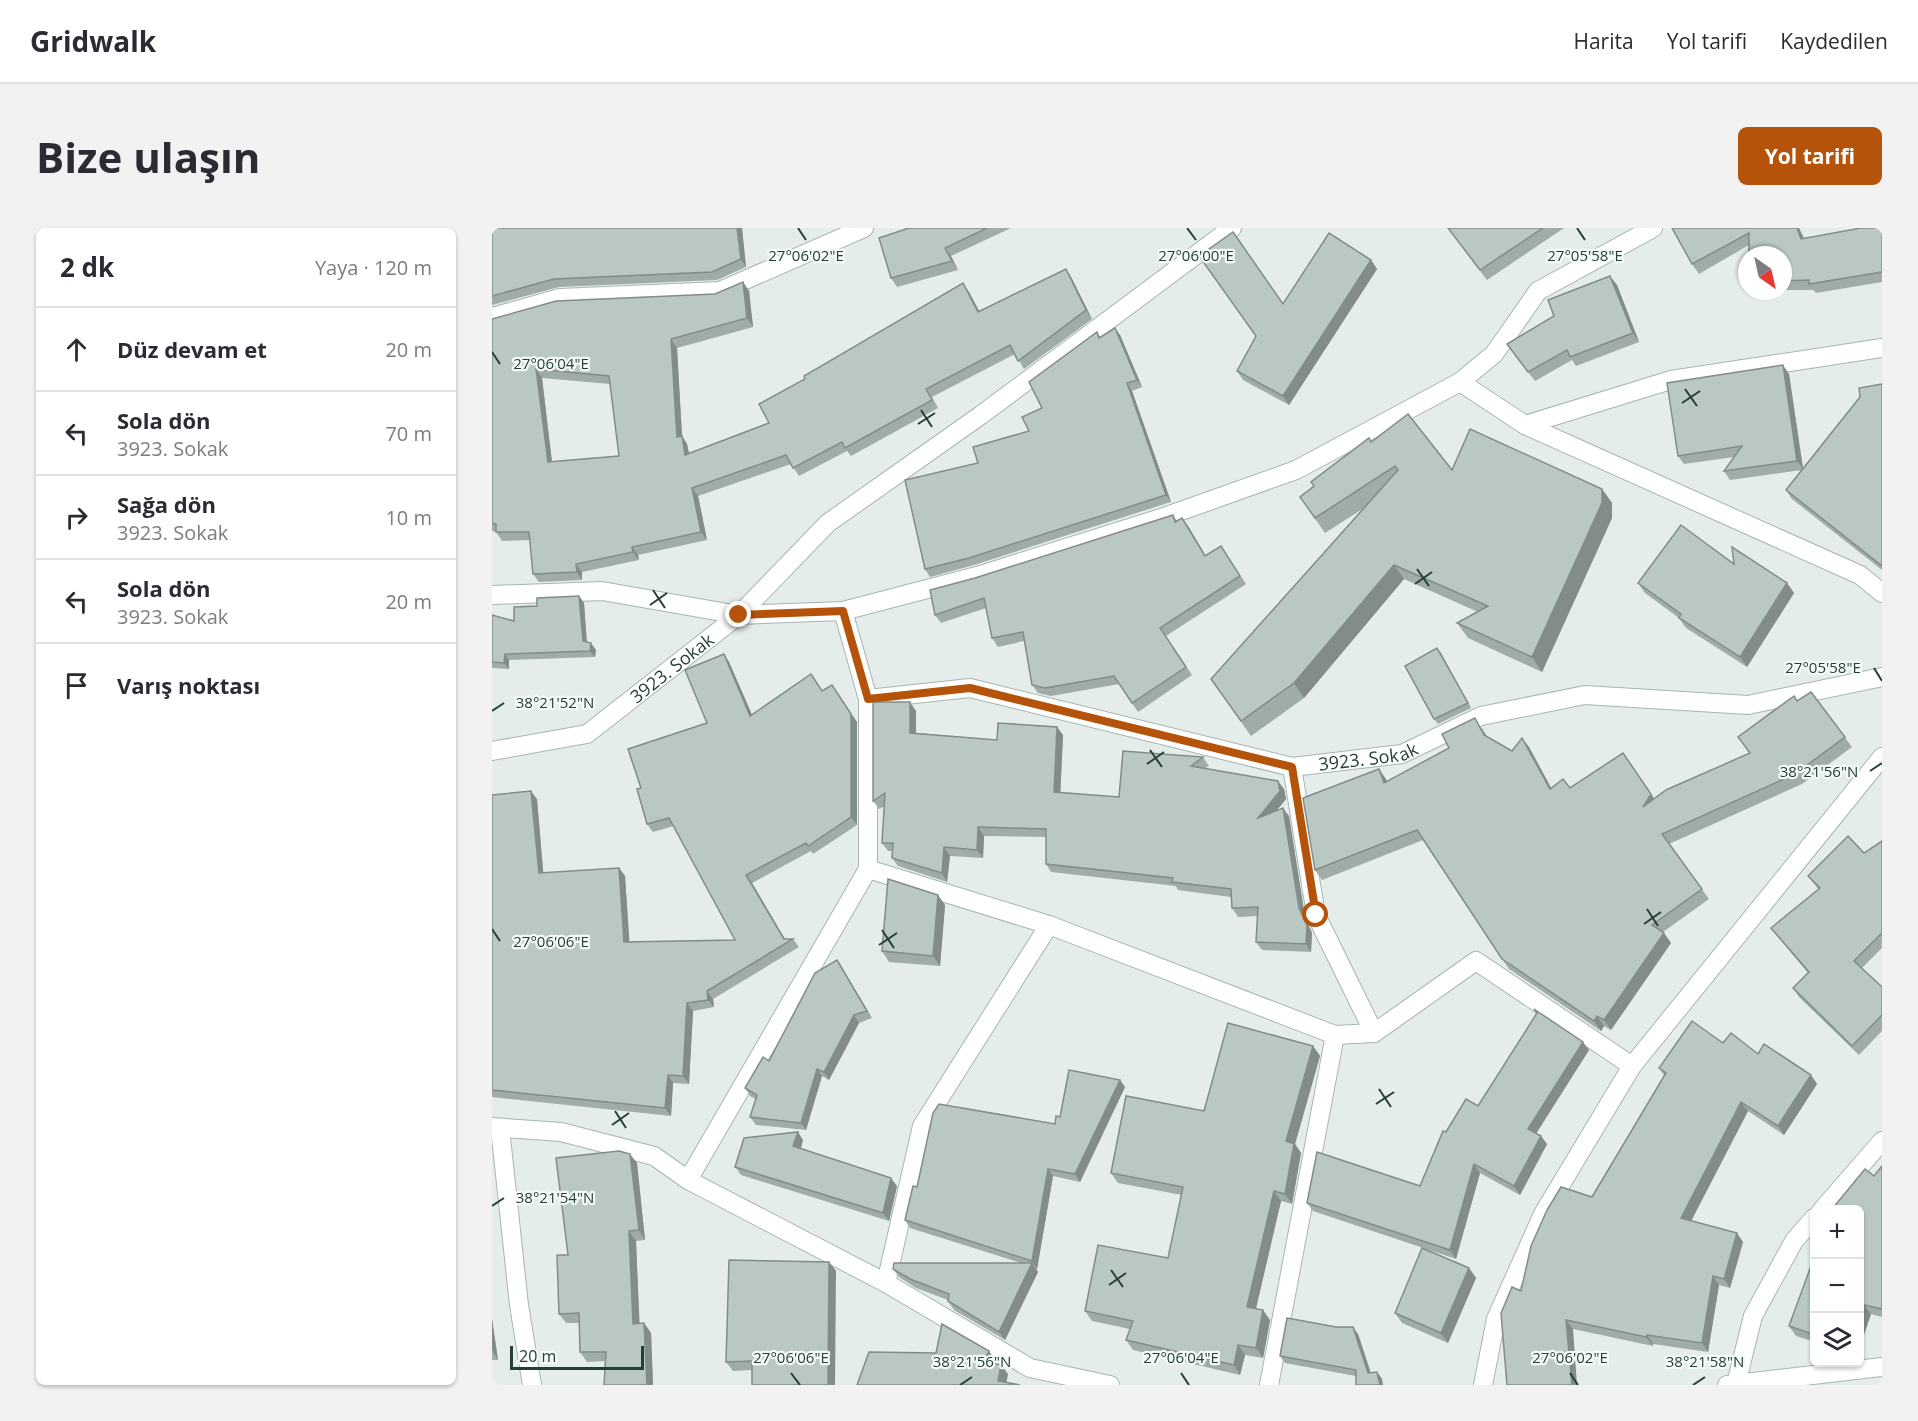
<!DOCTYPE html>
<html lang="tr">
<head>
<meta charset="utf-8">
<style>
	body { margin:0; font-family:"Open Sans",sans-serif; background:#f2f2f3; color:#2b2b33 }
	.controls { position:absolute; right:18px; bottom:18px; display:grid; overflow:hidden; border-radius:9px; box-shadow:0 2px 4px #0004 }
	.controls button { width:54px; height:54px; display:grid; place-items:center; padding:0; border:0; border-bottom:2px solid #e1e1e2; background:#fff; color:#2b2b33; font:30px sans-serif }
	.compass { position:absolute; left:1246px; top:18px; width:54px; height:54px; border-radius:50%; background:#fff; box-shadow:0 2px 4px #0004; rotate:146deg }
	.scale { position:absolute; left:18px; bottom:15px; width:134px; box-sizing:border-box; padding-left:6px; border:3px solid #243f3a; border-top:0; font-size:16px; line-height:21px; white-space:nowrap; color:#243f3a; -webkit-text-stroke:4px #f5faf8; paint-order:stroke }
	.stop { position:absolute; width:18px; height:18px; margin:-14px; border:4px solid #b45309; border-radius:50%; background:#fff }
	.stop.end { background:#b45309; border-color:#fff; box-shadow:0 2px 6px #0008 }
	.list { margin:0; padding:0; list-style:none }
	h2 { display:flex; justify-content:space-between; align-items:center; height:78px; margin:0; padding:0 24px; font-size:26px }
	h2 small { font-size:20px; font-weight:400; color:#7c7c81 }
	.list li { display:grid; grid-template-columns:39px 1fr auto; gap:18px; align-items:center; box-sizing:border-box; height:84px; padding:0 24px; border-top:2px solid #e1e1e2 }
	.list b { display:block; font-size:22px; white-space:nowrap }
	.list p { margin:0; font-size:20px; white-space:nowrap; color:#7c7c81 }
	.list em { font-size:20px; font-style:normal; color:#7c7c81 }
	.icon { flex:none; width:33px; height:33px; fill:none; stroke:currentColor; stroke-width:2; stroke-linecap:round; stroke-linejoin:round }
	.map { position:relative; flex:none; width:1390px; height:1157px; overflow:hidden; border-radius:9px }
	header { display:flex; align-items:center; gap:36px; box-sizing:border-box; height:84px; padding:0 30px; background:#fff; border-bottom:2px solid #e1e1e2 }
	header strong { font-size:28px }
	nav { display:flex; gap:33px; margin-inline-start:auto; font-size:21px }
	.intro { display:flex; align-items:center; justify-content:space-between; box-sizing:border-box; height:144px; padding:0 36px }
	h1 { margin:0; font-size:42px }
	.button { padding:15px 27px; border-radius:9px; background:#b45309; color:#fff; font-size:21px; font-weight:700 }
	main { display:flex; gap:36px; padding:0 36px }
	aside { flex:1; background:#fff; border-radius:9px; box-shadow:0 2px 4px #0004 }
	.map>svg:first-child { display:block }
</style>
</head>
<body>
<header>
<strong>Gridwalk</strong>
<nav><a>Harita</a><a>Yol tarifi</a><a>Kaydedilen</a></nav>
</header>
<div class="intro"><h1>Bize ulaşın</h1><a class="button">Yol tarifi</a></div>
<main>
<aside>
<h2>2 dk<small>Yaya · 120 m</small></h2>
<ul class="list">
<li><svg class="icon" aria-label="ahead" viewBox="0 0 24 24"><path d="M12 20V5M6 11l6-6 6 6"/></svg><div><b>Düz devam et</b></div><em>20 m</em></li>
<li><svg class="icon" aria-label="left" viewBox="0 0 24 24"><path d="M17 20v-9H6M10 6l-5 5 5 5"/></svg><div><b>Sola dön</b><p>3923. Sokak</p></div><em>70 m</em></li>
<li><svg class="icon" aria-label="right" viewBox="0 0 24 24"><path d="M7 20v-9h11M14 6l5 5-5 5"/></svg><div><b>Sağa dön</b><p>3923. Sokak</p></div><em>10 m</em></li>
<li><svg class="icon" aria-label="left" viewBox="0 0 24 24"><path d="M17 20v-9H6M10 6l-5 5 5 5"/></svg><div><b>Sola dön</b><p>3923. Sokak</p></div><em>20 m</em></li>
<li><svg class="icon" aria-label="arrive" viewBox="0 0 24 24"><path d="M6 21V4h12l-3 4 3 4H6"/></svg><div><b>Varış noktası</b></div></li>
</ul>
</aside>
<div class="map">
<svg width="1390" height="1157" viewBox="0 0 1390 1157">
	<rect width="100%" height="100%" fill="#e4edea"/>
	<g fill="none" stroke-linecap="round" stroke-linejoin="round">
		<g stroke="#a7b5b2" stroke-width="20">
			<g id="street">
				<path d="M0,89L68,70L228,63L372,0"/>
				<path d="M968,154L1002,126L1046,63L1161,0"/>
				<path d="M1033,197L1368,347L1390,365"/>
				<path d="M0,367L110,363L247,387L336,295L489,187L740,0"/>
				<path d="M351,383L485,348L672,289L804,242L968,154L1033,197L1179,152L1390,120"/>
				<path id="s1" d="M0,523L95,506L247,387L351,383L376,471L478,460L800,539L910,526L989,488L1093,467L1256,477L1390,449"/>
				<path d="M800,539L824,687L882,805"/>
				<path d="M376,641L557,697L843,807L777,1157"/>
				<path d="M843,807L882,805L984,733L1140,838"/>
				<path d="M0,899L69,904L162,928L196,952L394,1055L538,1140L618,1157"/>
				<path d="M8,900L27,1077L40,1157"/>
				<path d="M196,952L376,641V471"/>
				<path d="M1330,982L1390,913"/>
				<path d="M394,1055L430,898L557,697"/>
				<path d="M1244,1156L1261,1088L1302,1013L1322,990"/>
				<path d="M991,1157L1004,1091L1051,986L1140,838L1390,529"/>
				<path d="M1235,1157L1390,1139"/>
			</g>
		</g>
		<use href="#street" stroke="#fff" stroke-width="18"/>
	</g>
	<g fill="#a0aca8" fill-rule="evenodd">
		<path d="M0,0H250L254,39L225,52L67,59L0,77Z"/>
		<path d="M417,0H519L459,28L466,42L405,59L399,50Z"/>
		<path d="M956,0H1072L995,52Z"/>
		<path d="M1180,0H1307L1312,10L1390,0V54L1324,65L1321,62H1291V27L1257,17L1207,46L1200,36Z"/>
		<path d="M879,32L885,41L797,177L751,152L745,143L764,108L791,76Z"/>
		<path d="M574,41L579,49L600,91L532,141L523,126L440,169L446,180L359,228L355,223L307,248L299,236L206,268L215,312L146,327L147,332L90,344V352L47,354L41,346L38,312L10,313L4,304L0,303V91L223,66L251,54L257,63L261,99L185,120L190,208L195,216L197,225L277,195L477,64L487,83ZM50,150L118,156L127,228L60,234Z"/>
		<path d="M1125,57L1147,114L1084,138L1080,132L1043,153L1021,125Z"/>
		<path d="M605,104L608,109L628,107L650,159L640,163L679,274L482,337L438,349L433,341L486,235L537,203L550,180Z"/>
		<path d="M1297,146L1311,240L1390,156V342L1300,271L1294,262L1310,242L1238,252L1232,243L1242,229L1192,236L1186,228Z"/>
		<path d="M879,214L960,242L1110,261L1120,275V290L1050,444L976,410L965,395L986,384L912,351L812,470L759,508L719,451L872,280L833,305L808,269Z"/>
		<path d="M681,287L685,293L696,298L714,328L729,318L754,356L674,408L700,447L646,484L627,456L559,468L546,465L540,457L532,413L506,419L500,410L494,380L449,395L443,387L483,350Z"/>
		<path d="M1242,336L1295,355L1302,365L1255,439L1194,400L1187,390L1153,365L1146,355Z"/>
		<path d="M87,368L92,375L95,414L104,422L103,429L17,432V441L0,440V387L22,393L45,378Z"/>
		<path d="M945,420L979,480L946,496L942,491Z"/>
		<path d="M232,426L237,434L260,487L330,463L365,494V597L321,626L319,623L260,655L293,711H301L307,719L221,771L222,779L201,783L197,856L181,855L179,888L0,869V567L45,571L51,645L127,640L133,648L137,714L243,712L182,598L161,604L155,596L149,560L215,495Z"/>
		<path d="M1319,464L1360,519L1310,556L1177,616L1217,671L1171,704L1179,715L1119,802L1112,798L1109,803L1017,741L931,612L830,652L823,642L887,541L895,554L957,520L990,500L995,508L1020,523L1037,519L1059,560H1078L1162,571L1257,525L1305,473Z"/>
		<path d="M424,483V505L505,512L565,499L571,507L568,565L627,569L711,529L717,538L713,540L792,561L794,571L785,582L797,588L813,689L820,705L819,724L770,722L764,714L766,688L746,689L740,680L739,669L686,662L684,658L559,644L554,636V609L492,608L491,630L458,628L455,654L406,638L400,630V623H396L390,615L393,578L387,581L381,573Z"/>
		<path d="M1390,613V720L1370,740L1390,759V803L1367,827L1307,769L1301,760L1316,745L1286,709L1279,700L1327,662L1316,648L1372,625Z"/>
		<path d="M453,677L448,738L397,734L390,723Z"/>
		<path d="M350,740L380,790L367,795L337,852L330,848L314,902L264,897L258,889L264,871L258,868L253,860L277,833Z"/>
		<path d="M1231,815L1266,826L1319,847L1325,856L1292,907L1256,883L1199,993L1251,1014L1238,1060L1227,1057L1216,1124L1161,1116V1118L1081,1101L1029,1063L1100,969L1172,847L1167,840Z"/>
		<path d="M821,818L828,828L803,916L809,925L800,976L789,973L764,1080L778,1092L771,1130L753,1127L748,1147L641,1122L634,1112L638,1101L600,1093L593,1083L676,1030L690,967L626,955L619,945L712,883Z"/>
		<path d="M1097,822L1044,905L1055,916L1028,967L988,945L964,1031L821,983L815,975L928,958L954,904L986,878Z"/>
		<path d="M633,859L588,954L561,948L545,1041L543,1040L546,1044L513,1112L462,1082L456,1073V1072L424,1060L407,1049L401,1041L529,1035L418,1000L413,992L425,959L563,896L568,889Z"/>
		<path d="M311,912L309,920L405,958L397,993L249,947L243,939Z"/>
		<path d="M145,935L153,1012L144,1013L147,1096L152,1095L159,1105L161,1157H112L113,1133L95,1134L88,1124L87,1095H74L67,1086L76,1027Z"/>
		<path d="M1390,938V1089L1379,1086L1368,1118V981L1382,948Z"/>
		<path d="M1323,1027V1114L1304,1108L1297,1098Z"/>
		<path d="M337,1034L344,1043L260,1142L241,1143L234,1134Z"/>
		<path d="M977,1040L984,1050L956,1115L910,1095L903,1085Z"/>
		<path d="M0,1091L6,1132H0Z"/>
		<path d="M866,1106L879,1145L885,1144L890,1151L864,1148L793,1135L788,1128Z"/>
	</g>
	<g fill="#828c88">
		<path d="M245,0H250L254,39L249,31Z"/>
		<path d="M1305,0H1307L1316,20L1309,11Z"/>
		<path d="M453,20L459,28L466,42L460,33Z"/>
		<path d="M879,32L885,41L797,177L791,168Z"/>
		<path d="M574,41L579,49L600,91L594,82Z"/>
		<path d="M1118,48L1125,57L1147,114L1141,105Z"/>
		<path d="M251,54L257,63L261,99L255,90Z"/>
		<path d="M471,55L477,64L492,92L486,84Z"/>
		<path d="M623,100L628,107L650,159L645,152Z"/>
		<path d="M179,111L185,120L190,208L195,216L199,235L193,227L185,209Z"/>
		<path d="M1291,137L1297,146L1311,241L1305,233Z"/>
		<path d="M44,141L50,150L61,243L56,234Z"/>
		<path d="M635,155L640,163L679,274L674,267Z"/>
		<path d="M200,260L206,268L215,312L209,304Z"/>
		<path d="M1110,261L1120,275V290L1050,444L1040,429Z"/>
		<path d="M690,290L696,298L719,337L713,328Z"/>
		<path d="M140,319L146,327L147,332L141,324Z"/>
		<path d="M84,336L90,344V352L85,344Z"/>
		<path d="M902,337L912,351L812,470L802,455Z"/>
		<path d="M1295,355L1302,365L1255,439L1248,429Z"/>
		<path d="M87,368L92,375L95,419L91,413Z"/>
		<path d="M99,415L104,422L103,429L98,423Z"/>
		<path d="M945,420L949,425L979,480L976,475Z"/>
		<path d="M13,426L17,432V441L12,435Z"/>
		<path d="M232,426L237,434L264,496L258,488Z"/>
		<path d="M340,457L365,494V597L359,589Z"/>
		<path d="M418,474L424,483V513L418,505Z"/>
		<path d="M565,499L571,507L568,573L562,564Z"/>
		<path d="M1030,510L1037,519L1065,571L1058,561Z"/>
		<path d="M1131,525L1166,576L1151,579Z"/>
		<path d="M887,541L894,551L899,565L892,555Z"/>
		<path d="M786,553L792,561L794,571L772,598L766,590Z"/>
		<path d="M39,563L45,571L52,653L47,645Z"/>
		<path d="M791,580L797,588L813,689L820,705L819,724L814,716Z"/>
		<path d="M486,599L492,608L491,630L485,622Z"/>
		<path d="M452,619L458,628L455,654L450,645Z"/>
		<path d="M127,640L133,648L138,722L132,714Z"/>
		<path d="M254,647L260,655L295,715L292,711Z"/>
		<path d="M446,667L453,677L448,738L441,728Z"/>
		<path d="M1172,705L1179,715L1119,802L1112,792Z"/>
		<path d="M345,732L350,740L380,790L375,783Z"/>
		<path d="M215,763L221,771L222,779L216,772Z"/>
		<path d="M195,775L201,783L197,856L191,848Z"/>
		<path d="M362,787L367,795L337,852L332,844Z"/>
		<path d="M1105,788L1112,798L1109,803L1102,793Z"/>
		<path d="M1091,814L1097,822L1042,909L1036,901Z"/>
		<path d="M821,818L828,828L803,916L809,925L800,976L793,966L794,913Z"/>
		<path d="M325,841L330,848L314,902L309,895Z"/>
		<path d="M176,847L181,855L179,888L173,880Z"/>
		<path d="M1319,847L1325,856L1292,907L1286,898Z"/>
		<path d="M628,852L633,859L588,954L583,946Z"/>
		<path d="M1249,874L1256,883L1196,999L1189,990Z"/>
		<path d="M306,904L311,912L307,926L301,918Z"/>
		<path d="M1049,908L1055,916L1028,967L1022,958Z"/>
		<path d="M138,926L145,935L153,1012L147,1002Z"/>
		<path d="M982,936L988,945L964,1031L958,1022Z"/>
		<path d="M556,941L561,948L545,1041L540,1033Z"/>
		<path d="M399,950L405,958L397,993L391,985Z"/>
		<path d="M782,963L789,973L762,1089L755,1079Z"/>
		<path d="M137,1003L144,1013L148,1105L141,1096Z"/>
		<path d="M1245,1005L1251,1014L1238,1060L1232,1051Z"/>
		<path d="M337,1034L344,1043L343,1157H336Z"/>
		<path d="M540,1035L546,1044L513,1112L507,1104Z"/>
		<path d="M977,1040L984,1050L956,1115L949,1105Z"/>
		<path d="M1221,1048L1227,1057L1216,1124L1210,1115Z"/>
		<path d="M1372,1077L1379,1086L1368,1118V1090Z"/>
		<path d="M771,1082L778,1092L771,1130L764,1120Z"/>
		<path d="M0,1091L6,1132L0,1122Z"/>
		<path d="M1074,1092L1081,1101L1085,1157H1080Z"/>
		<path d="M152,1095L159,1105L161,1157H155Z"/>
		<path d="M861,1099L866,1106L881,1152L876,1145Z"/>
		<path d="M1155,1107L1161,1116V1118L1154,1109Z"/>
		<path d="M746,1117L753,1127L748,1147L742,1137Z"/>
		<path d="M497,1123L504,1133L499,1143L492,1133Z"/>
		<path d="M509,1137L516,1146L514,1157L506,1153Z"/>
		<path d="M885,1144L890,1151L891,1157H888Z"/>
	</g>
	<g fill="#bac8c3" stroke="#828c88" stroke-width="1.5" fill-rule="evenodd">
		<path d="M0,0H245L249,31L220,44L62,51L0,68Z"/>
		<path d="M417,0H495L453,20L460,33L399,50L387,10Z"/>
		<path d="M956,0H1051L988,42Z"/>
		<path d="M1180,0H1305L1309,11L1369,0H1390V44L1317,56V52L1291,53V27H1257V5L1200,36Z"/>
		<path d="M741,4L791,76L837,5L879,32L791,168L745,143L764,108L707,28Z"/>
		<path d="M574,41L594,82L526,133L518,117L434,161L440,172L353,220L350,214L301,240L294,227L200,260L209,304L140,319L141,324L84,336L85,344L41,346L37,304H4V296L0,295V91L64,73L223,66L251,54L255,90L179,111L185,209L190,208L193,227L277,195L267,176L313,151L312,148L471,55L486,84ZM44,141L117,148L127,228L56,234Z"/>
		<path d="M1118,48L1141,105L1078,129L1075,122L1036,144L1015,116L1062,88L1056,72Z"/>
		<path d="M623,100L645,152L635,155L674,267L477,330L433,341L413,252L486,235L481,219L537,203L530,189L550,180L537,154L605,104L607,110Z"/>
		<path d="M1291,137L1305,233L1232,243L1250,218L1186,228L1175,155Z"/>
		<path d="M1390,156V338L1294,262L1368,169L1367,160Z"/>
		<path d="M916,186L960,242L978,201L1110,261V275L1040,429L965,395L996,378L902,337L802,455L749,493L719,451L906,242L903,238L823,290L808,269L822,258L819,254L877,210L879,214Z"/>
		<path d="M681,287L683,294L690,290L713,328L729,318L748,348L668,400L694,439L640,475L622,448L553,460L540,457L531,404L500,410L492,370L443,387L438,362L483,350Z"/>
		<path d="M1189,297L1242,336L1240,319L1295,355L1248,429L1187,390L1189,386L1146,355Z"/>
		<path d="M87,368L91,413L99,415L98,423L13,426L12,435L0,434V387L22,393V379L45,378V370Z"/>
		<path d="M945,420L976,475L942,491L913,438Z"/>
		<path d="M232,426L258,488L319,446L330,463L340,457L359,486V589L316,618L314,615L254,647L292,711H301L215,763L216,772L195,775L191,848L176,847L173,880L0,862V567L39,563L47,645L127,640L132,714L243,712L177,590L155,596L145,561L149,560L136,521L215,495L193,442Z"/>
		<path d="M1319,464L1353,509L1303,546L1170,606L1210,661L1160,697L1172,705L1112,792L1105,788L1102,793L1010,731L925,602L823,642L811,570L887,541L892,555L957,520L950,506L983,490L992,507L1020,523L1030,510L1058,561L1071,551L1078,560L1131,525L1159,566L1151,579L1174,562L1258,525L1246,509L1302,468L1305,473Z"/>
		<path d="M381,474H418V505L505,512L506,495L565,499L562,564L627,569L631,523L711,529L699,538L786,553L788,563L766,590L791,580L807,680L815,697L814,716L764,714L766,679L740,680L739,661L680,654L681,650L554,636V601L486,599L485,622L452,619L450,645L400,630L401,615H390L393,565L381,573Z"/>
		<path d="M1356,608L1372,625L1390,613V705L1362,733L1390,759V787L1360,818L1301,760L1317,744L1279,700L1328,660L1316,648Z"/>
		<path d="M396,651L446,667L441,728L390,723Z"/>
		<path d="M345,732L375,783L362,787L332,844L325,841L309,895L258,889L265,867L253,860L271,829L277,833L323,745Z"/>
		<path d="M1042,781L1091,814L1036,901L1049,908L1022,958L982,936L958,1022L815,975L825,924L928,958L951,903L954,904L974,871L986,878L1045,785Z"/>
		<path d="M1200,793L1231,815L1239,805L1266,826L1272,816L1319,847L1286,898L1249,874L1189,990L1245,1005L1232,1051L1221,1048L1210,1115L1155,1107L1154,1109L1074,1092L1080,1157H1015L1009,1085L1020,1059L1029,1063L1039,1018L1055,982L1069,959L1100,969L1174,845L1167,840Z"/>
		<path d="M736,795L821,818L794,913L802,916L793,966L782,963L755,1079L771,1082L764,1120L746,1117L742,1137L634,1112L641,1093L593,1083L606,1017L676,1030L691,959L619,945L634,868L712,883Z"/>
		<path d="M577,842L628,852L583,946L556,941L540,1033L413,992L421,958L425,959L441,885L447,876L563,896L564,888L568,889Z"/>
		<path d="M306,904L301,918L399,950L391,985L243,939L252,910Z"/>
		<path d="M127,923L138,926L147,1002L137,1003L141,1096L152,1095L155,1157H112L114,1124H88L87,1085L67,1086L65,1027H76L64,930Z"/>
		<path d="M1390,938V1081L1372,1077L1368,1090V981H1340L1373,941L1382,948Z"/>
		<path d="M930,1020L977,1040L949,1105L903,1085Z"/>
		<path d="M1323,1027V1107L1297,1098Z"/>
		<path d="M237,1032L337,1034L336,1157H260V1133L234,1134Z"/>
		<path d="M402,1035H540L507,1104L456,1073L457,1066L418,1051L401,1041Z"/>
		<path d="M795,1090L844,1099H861L876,1145L885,1144L888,1157H864V1142L788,1128Z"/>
		<path d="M450,1096L497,1123L492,1133L509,1137L506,1153L528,1157H365L377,1124L444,1125Z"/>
	</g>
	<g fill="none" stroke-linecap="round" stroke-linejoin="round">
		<path stroke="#b45309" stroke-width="8" d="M247,387L351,383L376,471L478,460L800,539L824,687"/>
	</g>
	<path fill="none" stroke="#243f3a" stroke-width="2" d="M306,0L314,12M695,0L704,12M1085,0L1093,12M0,124L8,136M1193,161L1205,178M1190,175L1208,163M429,182L440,199M426,196L443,185M925,341L937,358M923,356L940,344M161,362L173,380M158,377L175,365M1382,440L1390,453M0,483L12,475M658,522L670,539M655,536L672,524M1378,543L1390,535M1155,681L1166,698M1152,696L1169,684M0,701L8,713M390,702L402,720M387,717L405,705M887,861L899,879M884,876L902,864M123,883L134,900M120,897L137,885M0,978L12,970M619,1042L631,1059M617,1057L634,1045M299,1145L308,1157M689,1145L697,1157M1078,1145L1086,1157M468,1157L480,1149M1201,1157L1213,1149"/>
	<g text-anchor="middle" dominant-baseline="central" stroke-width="4.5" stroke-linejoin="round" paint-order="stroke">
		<g font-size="18" fill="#243f3a" stroke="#f5faf8">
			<text stroke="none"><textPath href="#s1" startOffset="204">3923. Sokak</textPath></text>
			<text stroke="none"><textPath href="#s1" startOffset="996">3923. Sokak</textPath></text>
		</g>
	</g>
	<g font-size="15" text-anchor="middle" fill="#243f3a" stroke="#f5faf8" stroke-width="4.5" stroke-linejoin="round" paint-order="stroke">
		<text x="314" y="33">27°06'02"E</text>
		<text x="1093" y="33">27°05'58"E</text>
		<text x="704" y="33">27°06'00"E</text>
		<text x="59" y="141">27°06'04"E</text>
		<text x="1331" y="445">27°05'58"E</text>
		<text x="63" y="480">38°21'52"N</text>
		<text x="1327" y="549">38°21'56"N</text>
		<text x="59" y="719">27°06'06"E</text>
		<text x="63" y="975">38°21'54"N</text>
		<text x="299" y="1135">27°06'06"E</text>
		<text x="689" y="1135">27°06'04"E</text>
		<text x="1078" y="1135">27°06'02"E</text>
		<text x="480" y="1139">38°21'56"N</text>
		<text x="1213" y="1139">38°21'58"N</text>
	</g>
</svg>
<div class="controls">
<button>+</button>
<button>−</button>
<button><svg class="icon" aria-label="layers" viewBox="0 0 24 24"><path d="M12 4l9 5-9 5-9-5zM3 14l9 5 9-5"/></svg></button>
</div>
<svg class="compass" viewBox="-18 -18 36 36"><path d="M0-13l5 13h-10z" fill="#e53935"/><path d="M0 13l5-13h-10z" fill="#7c7c81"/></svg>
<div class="scale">20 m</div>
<div class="stop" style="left:824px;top:687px"></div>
<div class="stop end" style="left:247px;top:387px"></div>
</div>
</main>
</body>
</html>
